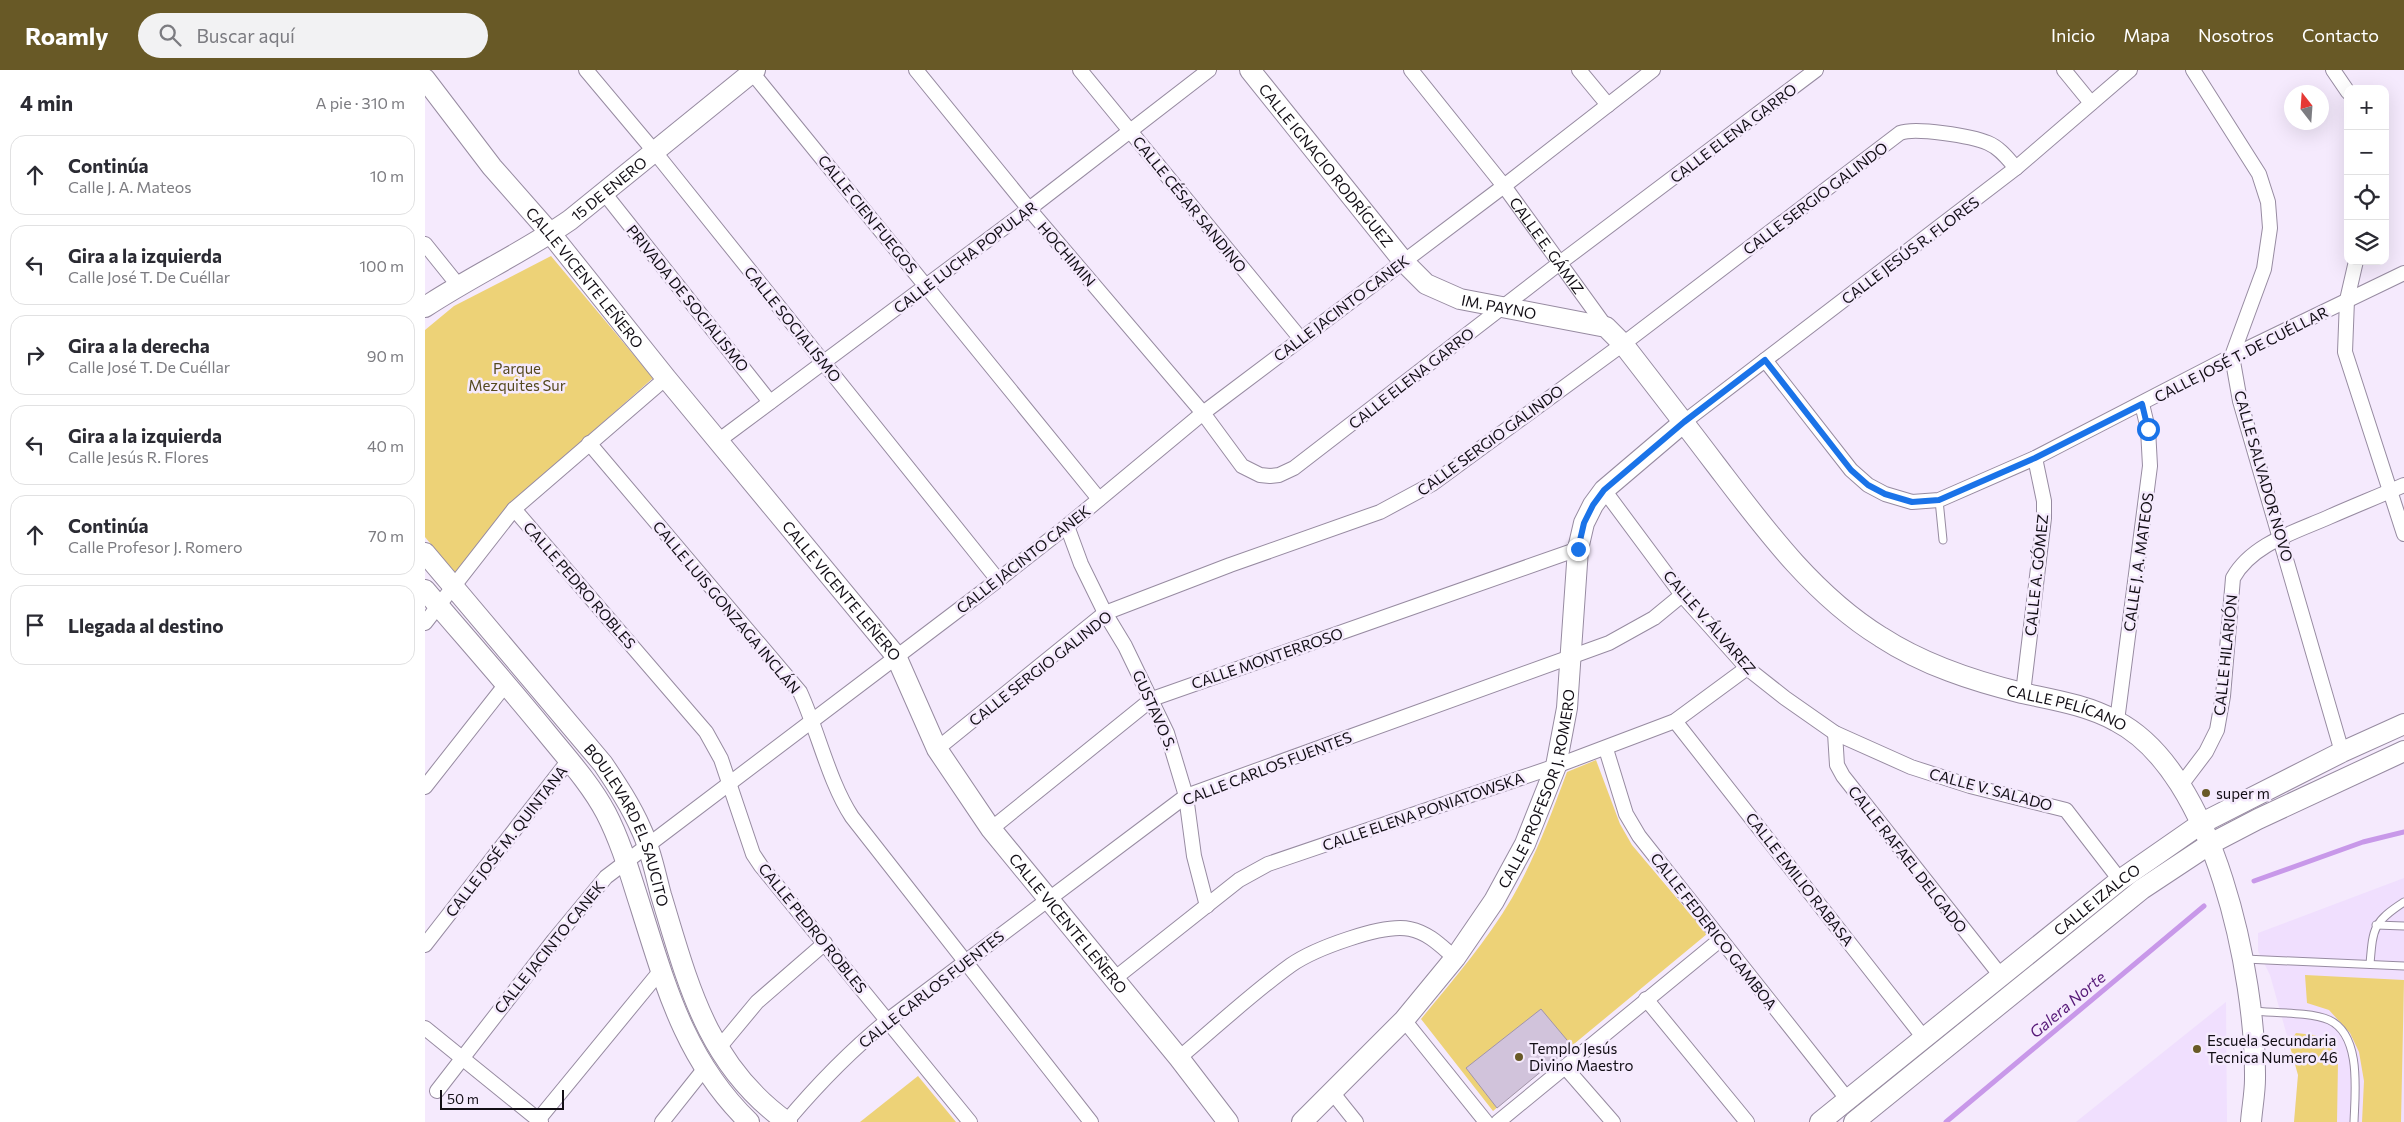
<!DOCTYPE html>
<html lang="es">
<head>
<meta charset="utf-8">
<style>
	body { margin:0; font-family:Commissioner,sans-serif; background:#f2f2f3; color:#2b2b33 }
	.controls { position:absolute; right:15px; top:15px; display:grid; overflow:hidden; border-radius:10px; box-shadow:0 5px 20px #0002 }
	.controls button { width:45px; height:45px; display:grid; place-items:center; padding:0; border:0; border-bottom:1px solid #e1e1e2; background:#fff; color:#2b2b33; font:25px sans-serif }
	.compass { position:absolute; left:1859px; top:15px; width:45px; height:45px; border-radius:50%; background:#fff; box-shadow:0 5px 20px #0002; rotate:343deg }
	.scale { position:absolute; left:15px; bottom:12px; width:124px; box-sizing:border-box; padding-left:5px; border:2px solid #120e15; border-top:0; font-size:14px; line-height:18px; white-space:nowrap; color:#120e15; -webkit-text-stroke:4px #f5eafd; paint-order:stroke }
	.stop { position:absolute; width:15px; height:15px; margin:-11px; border:4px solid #1a73e8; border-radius:50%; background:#fff }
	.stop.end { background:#1a73e8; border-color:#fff; box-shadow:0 1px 5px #0008 }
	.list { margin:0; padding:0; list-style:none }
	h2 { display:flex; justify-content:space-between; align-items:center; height:65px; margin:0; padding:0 20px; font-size:21px }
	h2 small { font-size:16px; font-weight:400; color:#7c7c81 }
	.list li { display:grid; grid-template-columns:32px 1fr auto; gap:15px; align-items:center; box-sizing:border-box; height:80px; margin:0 10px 10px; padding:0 10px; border:1px solid #e1e1e2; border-radius:15px }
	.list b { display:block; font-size:19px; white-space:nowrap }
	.list p { margin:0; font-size:16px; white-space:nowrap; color:#7c7c81 }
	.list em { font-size:16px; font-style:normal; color:#7c7c81 }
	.icon { flex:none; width:28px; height:28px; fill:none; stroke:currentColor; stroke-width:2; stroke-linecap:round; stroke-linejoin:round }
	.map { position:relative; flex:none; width:1979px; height:1052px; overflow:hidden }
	header { display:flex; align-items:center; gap:30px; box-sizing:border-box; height:70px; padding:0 25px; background:#685926; color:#fff }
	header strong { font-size:24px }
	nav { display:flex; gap:28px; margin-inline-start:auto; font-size:18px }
	.search { width:350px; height:45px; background:#f2f2f3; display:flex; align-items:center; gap:12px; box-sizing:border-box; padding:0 18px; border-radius:28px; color:#7c7c81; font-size:19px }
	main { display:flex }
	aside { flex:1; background:#fff }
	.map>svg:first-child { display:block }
</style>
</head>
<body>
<header>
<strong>Roamly</strong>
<div class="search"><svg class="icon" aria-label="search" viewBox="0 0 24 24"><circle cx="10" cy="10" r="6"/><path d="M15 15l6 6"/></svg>Buscar aquí</div>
<nav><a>Inicio</a><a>Mapa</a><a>Nosotros</a><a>Contacto</a></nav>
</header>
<main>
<aside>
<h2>4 min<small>A pie · 310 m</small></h2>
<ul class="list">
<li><svg class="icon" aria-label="ahead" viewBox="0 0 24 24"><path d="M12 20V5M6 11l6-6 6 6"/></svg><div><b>Continúa</b><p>Calle J. A. Mateos</p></div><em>10 m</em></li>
<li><svg class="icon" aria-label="left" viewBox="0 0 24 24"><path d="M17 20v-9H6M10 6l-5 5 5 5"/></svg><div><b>Gira a la izquierda</b><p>Calle José T. De Cuéllar</p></div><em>100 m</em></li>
<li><svg class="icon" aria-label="right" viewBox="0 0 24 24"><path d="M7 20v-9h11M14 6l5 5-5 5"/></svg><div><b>Gira a la derecha</b><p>Calle José T. De Cuéllar</p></div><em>90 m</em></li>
<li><svg class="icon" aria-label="left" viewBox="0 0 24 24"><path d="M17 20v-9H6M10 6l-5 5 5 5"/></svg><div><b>Gira a la izquierda</b><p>Calle Jesús R. Flores</p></div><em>40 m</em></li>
<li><svg class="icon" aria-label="ahead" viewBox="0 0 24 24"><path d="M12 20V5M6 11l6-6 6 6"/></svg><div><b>Continúa</b><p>Calle Profesor J. Romero</p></div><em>70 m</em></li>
<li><svg class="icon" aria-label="arrive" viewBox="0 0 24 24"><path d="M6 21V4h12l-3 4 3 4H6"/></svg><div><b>Llegada al destino</b></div></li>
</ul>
</aside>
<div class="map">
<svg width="1979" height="1052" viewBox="0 0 1979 1052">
	<rect width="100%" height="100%" fill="#f5eafd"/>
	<g fill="#f0dffe">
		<path d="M1979,808V1052H1869L1873,1005L1845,905L1833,881V863Z"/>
		<path d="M1801,932L1802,1052H1651Z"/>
	</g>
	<g fill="#edd277">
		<path d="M126,186L228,308L81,438L31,505L0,467V260L29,236Z"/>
		<path d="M1171,690L1195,754L1207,775L1282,864L1068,1041L996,949C1028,910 1062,871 1087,828C1110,788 1126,745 1142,702Z"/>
		<path d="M1880,905L1979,910L1976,1052H1937L1939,1011L1934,982L1925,963L1904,940L1882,933Z"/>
		<path d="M1871,963L1889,965L1904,971L1913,992L1912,1052H1869L1873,1005L1864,973Z"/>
		<path d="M493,1006L531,1052H435Z"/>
	</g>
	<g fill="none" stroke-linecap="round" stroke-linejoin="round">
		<g stroke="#c898e9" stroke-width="5">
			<path d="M1829,811L1938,772L1979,762"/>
			<path d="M1521,1052L1779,836"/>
		</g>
	</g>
	<path fill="#d1c3db" stroke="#a194aa" d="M1116,939L1147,976L1072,1038L1041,998Z"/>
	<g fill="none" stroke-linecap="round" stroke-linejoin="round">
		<g stroke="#978ba1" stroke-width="9">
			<g id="lane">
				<path d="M1514,430L1518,470"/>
				<path d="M1951,855L1979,856"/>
				<path d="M1820,889L1979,896"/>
				<path d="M1945,894C1948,858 1948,852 1979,832"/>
				<path d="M1828,941C1847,943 1886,942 1904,950C1937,965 1930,1023 1929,1052"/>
			</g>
		</g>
		<g stroke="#978ba1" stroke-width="16">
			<g id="street">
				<path d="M161,0L229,81L573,510"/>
				<path d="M325,0L674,429"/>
				<path d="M491,0L604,139L778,343L817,396L835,405L845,406L854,405L869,398L1136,192L1391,0"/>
				<path d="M655,0L875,268"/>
				<path id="s1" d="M986,0L1079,116L1181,257"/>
				<path d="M1154,0L1183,35"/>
				<path d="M1639,0L1666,33"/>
				<path d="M1768,0L1834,104L1843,132L1845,158L1839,199L1807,286L1815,331L1917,682"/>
				<path d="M1908,0L1923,22"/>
				<path d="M180,124L345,332"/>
				<path d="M0,174L33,215"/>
				<path d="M1931,191L1922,230L1920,282L1979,464"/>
				<path d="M1340,290L1426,400L1443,415L1460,424L1487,432L1514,430L1610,388L1807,286L1979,203"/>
				<path d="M1259,352L1591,98L1705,0"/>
				<path d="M293,371L604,139L784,0"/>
				<path d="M164,373L375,622C393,661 404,712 427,747L666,1052"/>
				<path d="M1179,420L1257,525L1322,598L1360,628L1410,663L1486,697L1545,716L1641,740L1695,810"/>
				<path d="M89,439L281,662L296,689L328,784L336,796L545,1052"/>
				<path d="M642,456L656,494L680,543L700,576L742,663L761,726L769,786L782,836"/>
				<path d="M0,553L89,439L241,308"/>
				<path d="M1598,623L1619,448V431L1610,388"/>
				<path d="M1250,651L1499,968"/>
				<path d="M1692,651L1725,396L1723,359L1717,334"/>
				<path d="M1410,663L1412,695L1418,706L1576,906"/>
				<path d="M512,679L680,543L805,495L955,442L1007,414L1198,274L1475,63C1490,57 1547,66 1563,73C1575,78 1583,89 1591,98"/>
				<path d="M1181,679L1201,744L1214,766L1423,1030"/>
				<path d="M1756,715L1781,682L1792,660L1798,626L1808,508C1827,474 1870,462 1904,447C1929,436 1954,426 1979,415"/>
				<path d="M0,717L81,614"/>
				<path d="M566,759L727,629L1153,479"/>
				<path d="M0,875L144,690"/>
				<path d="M689,909L814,810L843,794L1131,696L1250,651L1322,598"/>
				<path d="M1221,929L1322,1052"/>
				<path d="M979,950L1061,1052"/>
				<path d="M0,958L116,1052"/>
				<path d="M293,979L332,932L400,873"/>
				<path d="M754,988C791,957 827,923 866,895C889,879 958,853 985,859C1004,863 1016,876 1030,888"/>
				<path d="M1140,997L1188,1052"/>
				<path d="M12,1021L129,870L181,807L573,510L642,456L778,343L1079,116L1228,0"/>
				<path d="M907,1022L931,1052"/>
				<path d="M113,1050L237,899"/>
				<path d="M237,1052L280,998"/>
				<path d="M361,1052C392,1015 425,981 463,950L761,726L1184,573L1229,548L1257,525"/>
				<path d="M1073,1052L1296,869"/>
			</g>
		</g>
		<g stroke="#978ba1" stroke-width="22">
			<g id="secondary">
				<path id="s2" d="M825,0L979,192L1001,214L1035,229L1181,257L1198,274C1229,314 1260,354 1291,395C1339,458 1388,525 1456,567C1499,595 1548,611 1597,623C1629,630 1662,635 1691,651C1790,702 1831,906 1830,1009C1830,1023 1827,1038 1826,1052"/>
				<path id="s3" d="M0,9L67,97L126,164L241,308L471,586L512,679L566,759L754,988L803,1052"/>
				<path id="s4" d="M0,237C47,206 99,182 145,150L330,0"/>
				<path id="s5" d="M0,483L178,694C192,715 206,736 216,759C226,780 230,803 236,825C263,914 282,995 362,1052"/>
				<path d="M0,520C40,567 81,613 120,661C141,687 165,713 181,743C196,772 205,804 215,835C241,917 260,990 324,1052"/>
				<path id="s6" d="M877,1052L979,950L1030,888L1069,831L1100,774L1131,696L1142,638L1153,479L1159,453L1168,435L1179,420L1259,352"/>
				<path id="s7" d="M1395,1052L1695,810L1777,753L1917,682L1979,654"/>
				<path d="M1429,1052L1717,819L1785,774L1833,749L1979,681"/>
			</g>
		</g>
		<use href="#lane" stroke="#fff" stroke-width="7"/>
		<use href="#street" stroke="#fff" stroke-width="14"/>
		<use href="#secondary" stroke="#fff" stroke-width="20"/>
	</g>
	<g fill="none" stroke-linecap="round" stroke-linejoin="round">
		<path stroke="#1a73e8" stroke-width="6" d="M1153,479L1159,453L1168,435L1179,420L1259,352L1340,290L1426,400L1443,415L1460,424L1487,432L1514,430L1610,388L1717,334L1723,359"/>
	</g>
	<g fill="#685926" stroke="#f5eafd" stroke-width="2">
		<circle cx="1781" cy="723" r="5"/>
		<circle cx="1772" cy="979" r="5"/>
		<circle cx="1094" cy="987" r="5"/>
	</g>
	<g text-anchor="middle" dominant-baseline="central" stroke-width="5" stroke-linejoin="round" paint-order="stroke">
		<g font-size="15" fill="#120e15" stroke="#f5eafd">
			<text transform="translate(1308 63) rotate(-37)">CALLE ELENA GARRO</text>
			<text stroke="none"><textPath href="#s2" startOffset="122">CALLE IGNACIO RODRÍGUEZ</textPath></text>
			<text stroke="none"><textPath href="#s4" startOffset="219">15 DE ENERO</textPath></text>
			<text transform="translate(1390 128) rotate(-37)">CALLE SERGIO GALINDO</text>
			<text transform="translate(765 134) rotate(51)">CALLE CÉSAR SANDINO</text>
			<text transform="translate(443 144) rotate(51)">CALLE CIEN FUEGOS</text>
			<text stroke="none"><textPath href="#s1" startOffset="222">CALLE E. GÁMIZ</textPath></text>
			<text transform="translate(1485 180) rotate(-37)">CALLE JESÚS R. FLORES</text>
			<text transform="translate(642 184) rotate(49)">HOCHIMIN</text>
			<text transform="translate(540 187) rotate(-37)">CALLE LUCHA POPULAR</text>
			<text stroke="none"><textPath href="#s3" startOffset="255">CALLE VICENTE LEÑERO</textPath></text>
			<text transform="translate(263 228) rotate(51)">PRIVADA DE SOCIALISMO</text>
			<text stroke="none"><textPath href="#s2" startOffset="354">IM. PAYNO</textPath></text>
			<text transform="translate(916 238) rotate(-37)">CALLE JACINTO CANEK</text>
			<text transform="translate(368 254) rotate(51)">CALLE SOCIALISMO</text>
			<text transform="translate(1816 284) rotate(-27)">CALLE JOSÉ T. DE CUÉLLAR</text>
			<text transform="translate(986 308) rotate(-38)">CALLE ELENA GARRO</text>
			<text transform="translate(1065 370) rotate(-36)">CALLE SERGIO GALINDO</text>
			<text transform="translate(1839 406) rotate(74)">CALLE SALVADOR NOVO</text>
			<text transform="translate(598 489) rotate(-38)">CALLE JACINTO CANEK</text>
			<text transform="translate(1713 492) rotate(-82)">CALLE J. A. MATEOS</text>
			<text transform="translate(1611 505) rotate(-84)">CALLE A. GÓMEZ</text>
			<text transform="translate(155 515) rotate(49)">CALLE PEDRO ROBLES</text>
			<text stroke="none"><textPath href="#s3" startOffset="660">CALLE VICENTE LEÑERO</textPath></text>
			<text transform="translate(302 537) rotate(50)">CALLE LUIS GONZAGA INCLÁN</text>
			<text transform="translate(1285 552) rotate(49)">CALLE V. ÁLVAREZ</text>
			<text transform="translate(1800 585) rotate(-84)">CALLE HILARIÓN</text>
			<text transform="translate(842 588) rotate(-19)">CALLE MONTERROSO</text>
			<text transform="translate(615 598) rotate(-38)">CALLE SERGIO GALINDO</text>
			<text stroke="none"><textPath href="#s2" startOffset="1079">CALLE PELÍCANO</textPath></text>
			<text transform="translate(730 640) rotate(66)">GUSTAVO S.</text>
			<text transform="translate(842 698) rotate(-21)">CALLE CARLOS FUENTES</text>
			<text stroke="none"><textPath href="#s6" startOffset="415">CALLE PROFESOR J. ROMERO</textPath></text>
			<text transform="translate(1566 719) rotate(15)">CALLE V. SALADO</text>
			<text transform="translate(998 741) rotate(-19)">CALLE ELENA PONIATOWSKA</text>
			<text stroke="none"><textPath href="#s5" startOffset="342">BOULEVARD EL SAUCITO</textPath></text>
			<text transform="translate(81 771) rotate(-52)">CALLE JOSÉ M. QUINTANA</text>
			<text transform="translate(1483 789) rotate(52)">CALLE RAFAEL DELGADO</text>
			<text transform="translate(1375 809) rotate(52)">CALLE EMILIO RABASA</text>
			<text stroke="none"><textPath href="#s7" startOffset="355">CALLE IZALCO</textPath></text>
			<text stroke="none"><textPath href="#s3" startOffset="1065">CALLE VICENTE LEÑERO</textPath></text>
			<text transform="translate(388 858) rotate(51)">CALLE PEDRO ROBLES</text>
			<text transform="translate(1289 861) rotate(52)">CALLE FEDERICO GAMBOA</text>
			<text transform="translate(124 877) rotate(-51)">CALLE JACINTO CANEK</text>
			<text transform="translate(506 919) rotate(-38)">CALLE CARLOS FUENTES</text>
		</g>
		<g font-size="15" fill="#55491f" stroke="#f5eafd">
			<text x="92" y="298">Parque<tspan x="92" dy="17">Mezquites Sur</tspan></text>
		</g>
		<g font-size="15" fill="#120e15" stroke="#f5eafd" text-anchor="start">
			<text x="1791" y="723">super m</text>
			<text x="1782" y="970">Escuela Secundaria<tspan x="1782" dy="17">Tecnica Numero 46</tspan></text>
			<text x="1104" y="978">Templo Jesús<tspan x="1104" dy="17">Divino Maestro</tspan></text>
		</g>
		<g font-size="16" font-style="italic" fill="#561877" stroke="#f5eafd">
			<text transform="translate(1642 934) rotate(-40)">Galera Norte</text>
		</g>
	</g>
</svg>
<div class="controls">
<button>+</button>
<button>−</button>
<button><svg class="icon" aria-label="locate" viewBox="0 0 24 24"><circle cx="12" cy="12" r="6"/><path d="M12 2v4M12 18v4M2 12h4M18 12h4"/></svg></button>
<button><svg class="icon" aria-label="layers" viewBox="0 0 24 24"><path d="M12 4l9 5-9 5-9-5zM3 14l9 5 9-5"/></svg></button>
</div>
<svg class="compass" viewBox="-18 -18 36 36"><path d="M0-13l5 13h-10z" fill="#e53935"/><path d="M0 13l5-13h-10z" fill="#7c7c81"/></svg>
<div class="scale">50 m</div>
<div class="stop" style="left:1723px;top:359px"></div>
<div class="stop end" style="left:1153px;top:479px"></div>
</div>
</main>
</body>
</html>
